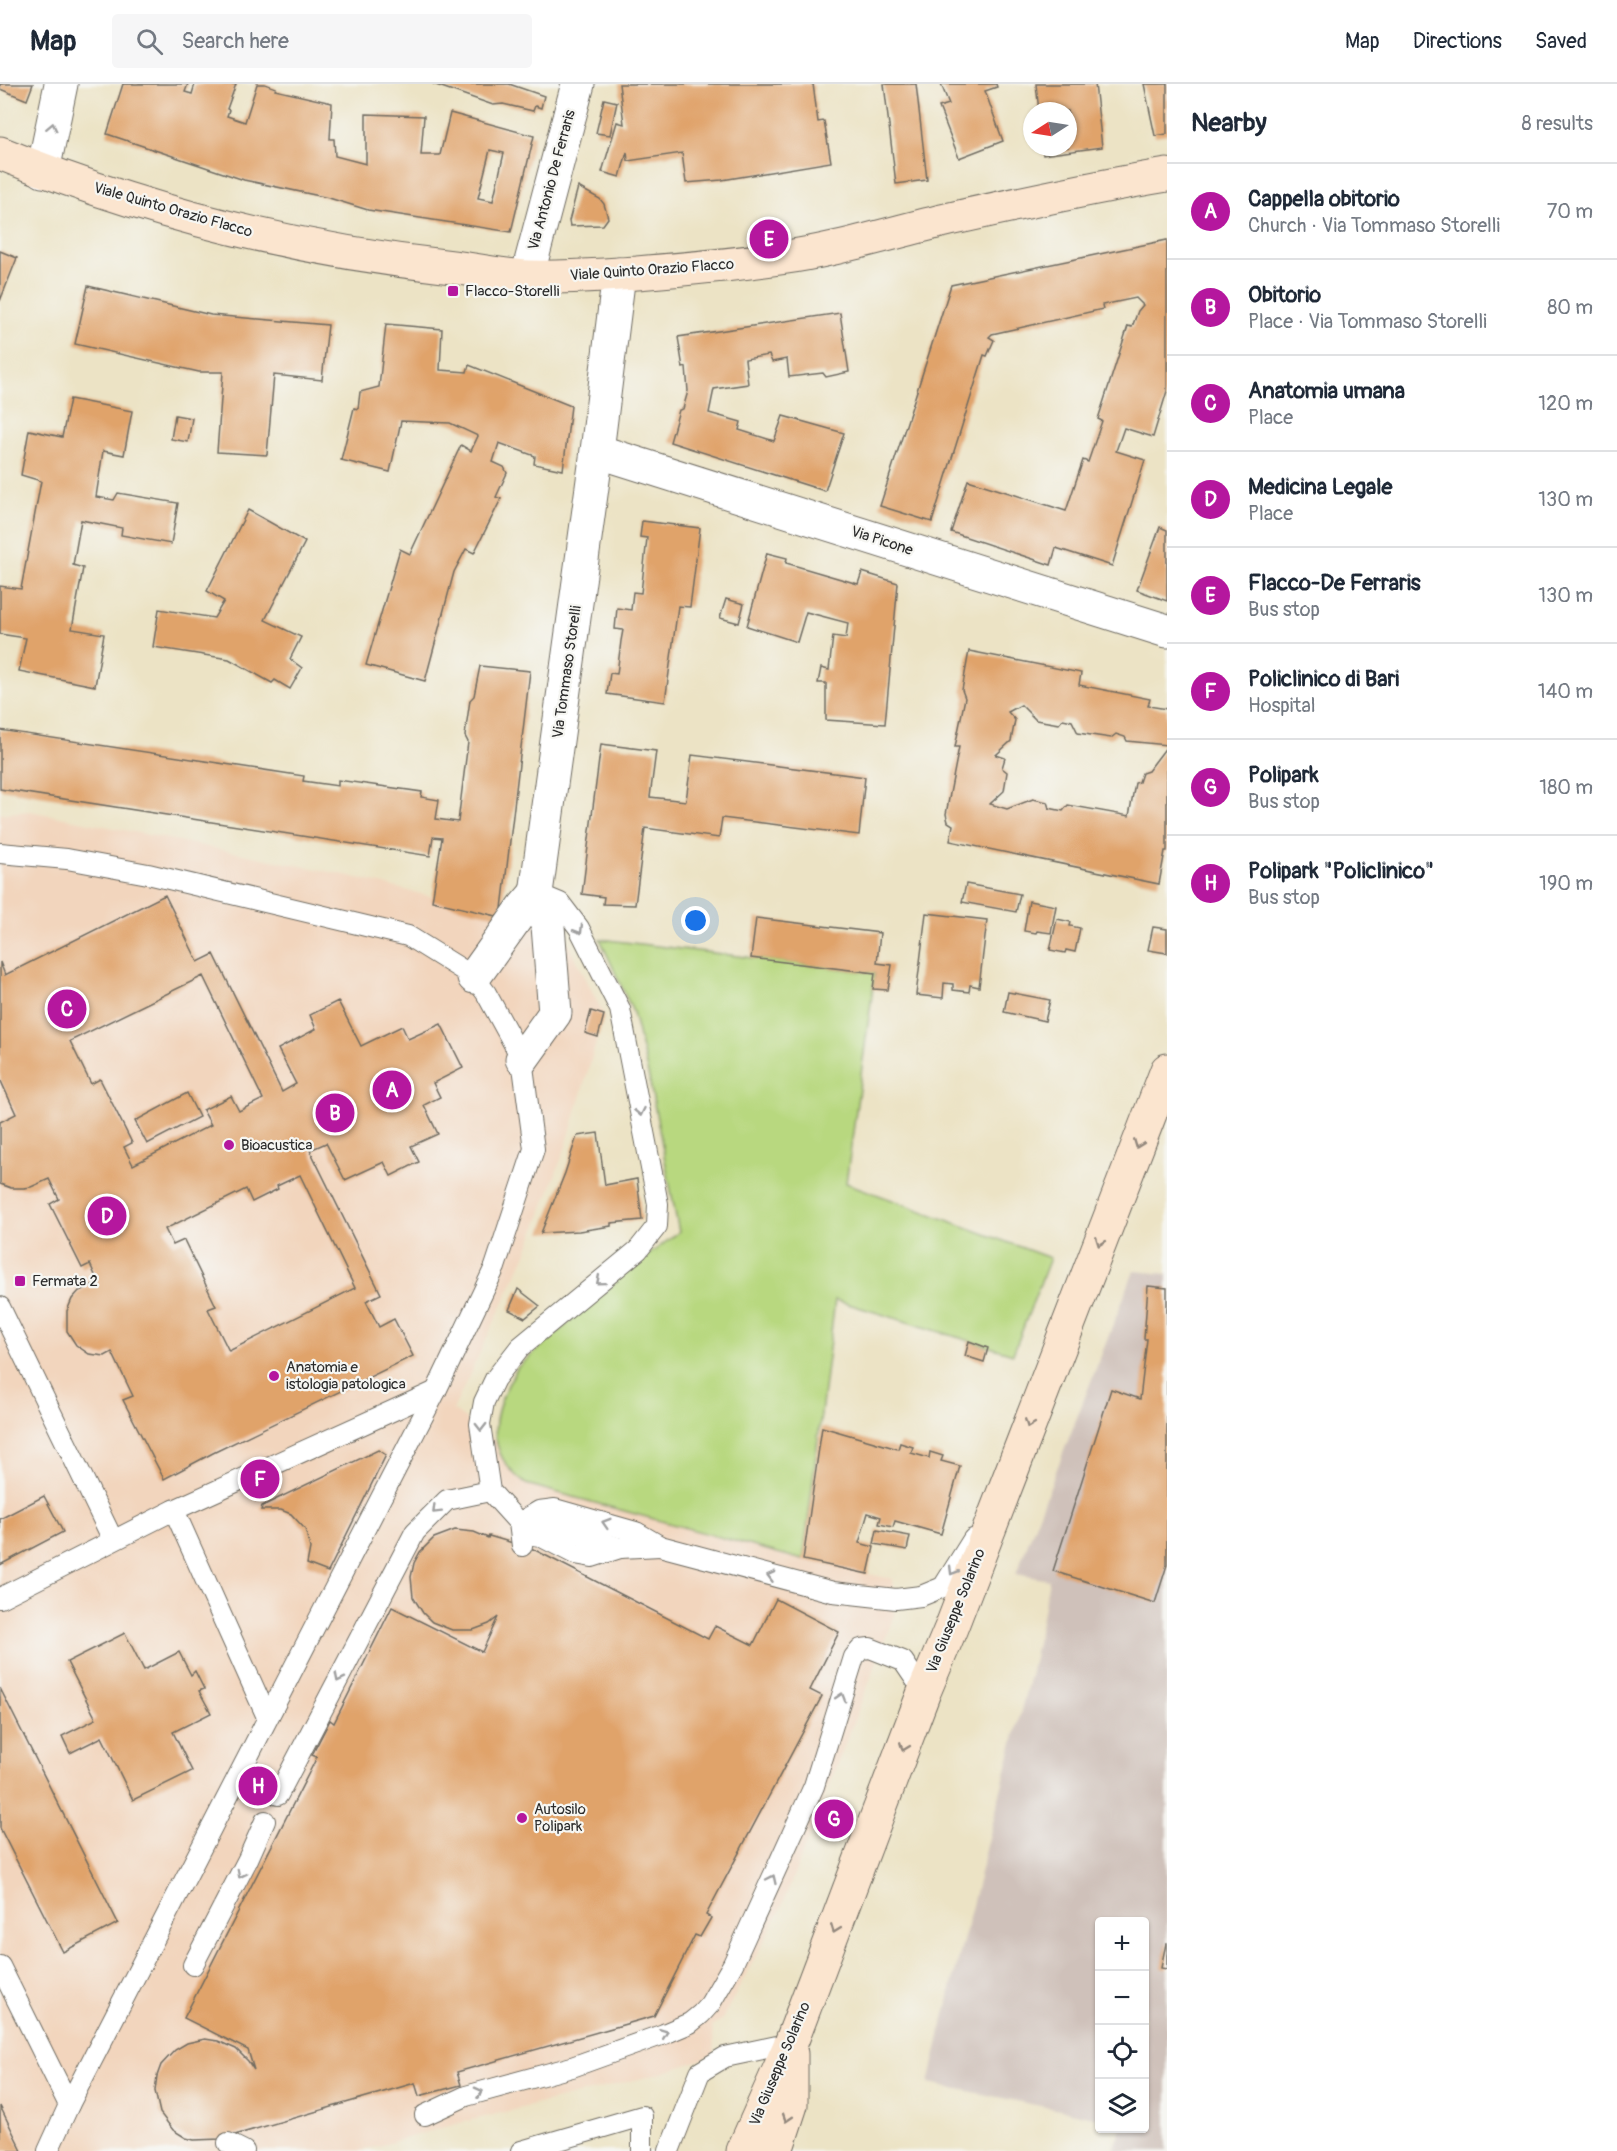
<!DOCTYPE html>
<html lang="en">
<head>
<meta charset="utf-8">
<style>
	body { margin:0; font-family:Pangolin,sans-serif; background:#f6f6f7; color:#1f2937 }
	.controls { position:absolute; right:18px; bottom:18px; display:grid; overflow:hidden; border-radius:6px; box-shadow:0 2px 4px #0004 }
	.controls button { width:54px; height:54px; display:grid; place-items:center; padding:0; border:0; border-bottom:2px solid #e0e1e3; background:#fff; color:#1f2937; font:30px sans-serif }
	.compass { position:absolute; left:1023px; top:18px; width:54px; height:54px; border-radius:50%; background:#fff; box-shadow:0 2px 4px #0004; rotate:258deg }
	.you { position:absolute; left:696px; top:837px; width:21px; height:21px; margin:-15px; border:4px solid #fff; border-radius:50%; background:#1a73e8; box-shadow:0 0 0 9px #1a73e833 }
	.badge { display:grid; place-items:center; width:39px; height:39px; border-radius:50%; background:#b5179e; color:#fff; font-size:20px; font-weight:700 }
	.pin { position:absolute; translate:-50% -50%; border:3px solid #fff; box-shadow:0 2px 6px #0006 }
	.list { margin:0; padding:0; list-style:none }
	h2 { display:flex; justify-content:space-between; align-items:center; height:78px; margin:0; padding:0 24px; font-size:26px }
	h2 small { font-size:20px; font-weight:400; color:#747a83 }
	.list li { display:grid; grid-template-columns:39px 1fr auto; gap:18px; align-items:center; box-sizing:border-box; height:96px; padding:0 24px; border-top:2px solid #e0e1e3 }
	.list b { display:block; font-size:22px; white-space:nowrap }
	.list p { margin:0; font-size:20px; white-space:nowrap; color:#747a83 }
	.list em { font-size:20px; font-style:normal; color:#747a83 }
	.icon { flex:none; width:33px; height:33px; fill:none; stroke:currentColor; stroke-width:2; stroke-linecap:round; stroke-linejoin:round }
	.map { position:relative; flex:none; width:1167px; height:2067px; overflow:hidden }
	header { display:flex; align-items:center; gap:36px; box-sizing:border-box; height:84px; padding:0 30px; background:#fff; border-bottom:2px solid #e0e1e3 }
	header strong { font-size:28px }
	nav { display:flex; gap:33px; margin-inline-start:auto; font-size:21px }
	.search { width:420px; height:54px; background:#f6f6f7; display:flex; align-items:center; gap:15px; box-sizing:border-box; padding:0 21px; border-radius:6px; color:#747a83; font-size:22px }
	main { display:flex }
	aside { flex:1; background:#fff }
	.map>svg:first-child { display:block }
</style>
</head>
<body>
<header>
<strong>Map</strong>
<div class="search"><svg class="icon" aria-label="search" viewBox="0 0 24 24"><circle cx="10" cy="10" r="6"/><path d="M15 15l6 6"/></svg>Search here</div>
<nav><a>Map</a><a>Directions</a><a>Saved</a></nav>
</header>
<main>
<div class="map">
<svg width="1167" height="2067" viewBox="0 0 1167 2067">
	<rect width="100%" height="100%" fill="#f6f6f2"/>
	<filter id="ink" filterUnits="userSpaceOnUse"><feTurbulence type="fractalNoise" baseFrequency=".0167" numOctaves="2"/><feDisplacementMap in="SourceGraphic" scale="12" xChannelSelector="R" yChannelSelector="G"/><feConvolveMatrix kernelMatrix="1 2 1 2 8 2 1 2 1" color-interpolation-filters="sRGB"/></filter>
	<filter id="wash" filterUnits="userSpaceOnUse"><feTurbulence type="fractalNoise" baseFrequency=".008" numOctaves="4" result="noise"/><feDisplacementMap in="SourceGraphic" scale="24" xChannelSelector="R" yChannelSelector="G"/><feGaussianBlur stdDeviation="1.35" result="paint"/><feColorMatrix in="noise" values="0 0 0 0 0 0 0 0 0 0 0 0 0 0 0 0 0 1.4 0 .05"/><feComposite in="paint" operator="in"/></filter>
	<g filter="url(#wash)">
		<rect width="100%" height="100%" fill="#ece3c5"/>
		<path fill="#f2d5bd" d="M30,727L345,791L561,845L604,931L566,1062L526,1170L453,1326L497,1359L503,1378L803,1476L892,1495L894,1531L871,1593L780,1827L721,1937L712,1942L715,1971L659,1990L452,2041L361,2067H0V730Z"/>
		<path fill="#cfc1ba" d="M1134,1187L1167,1190V2067H1114L1120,2045L1144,2044V1838H1100L1099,2034L929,1999L952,1901L1033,1579L1049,1496L1016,1490Z"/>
		<path fill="#b8d87f" stroke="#728255" stroke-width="1.5" d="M600,855L875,889L846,1099L1050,1174L1013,1270L835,1216L803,1476L526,1400C481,1367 492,1325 518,1283L635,1181L679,1148L649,994L633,928Z"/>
		<g id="blocks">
			<g fill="#e0a36b" fill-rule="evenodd">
				<path d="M0,0H33L27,16L0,5Z"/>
				<path d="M123,0H188L185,8L192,10L195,0H236L227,25L229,26L227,32L245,38L257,0H265L276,4L275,6L332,19L330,55H334L335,72L366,80V30L424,32L421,71H440L450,29L534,52L511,148L368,126L329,114L244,96L107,50ZM490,66L504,69L493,117L478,114Z"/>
				<path d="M433,0H509L544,12L541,24L535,22L533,27L503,20L493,21Z"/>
				<path d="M619,0H813L818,38L824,37L831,78L722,96L686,99L682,69L628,77L627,68L620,93L602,88L617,38L624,40Z"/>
				<path d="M884,0H916L927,96L896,100Z"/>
				<path d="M941,0H996L997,3L985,7L1003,57L959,74L939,23L949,20Z"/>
				<path d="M1036,0H1095L1102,63L1043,71L1042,63H1068V27H1039Z"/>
				<path d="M1144,0H1167V50L1155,52Z"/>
				<path d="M604,15L617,18L610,51L596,49Z"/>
				<path d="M578,103L600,115L604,120L608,134L603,141L570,142L569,137Z"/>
				<path d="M1167,156V307L1153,353L1124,344L1116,367L1145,376L1112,482L1056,464L1051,481L951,448L968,396L1066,427L1083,376L1088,378L1102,337L1098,335L1128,242L1132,243L1138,227L1143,221L1136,214L1102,221L1103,225L992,250L989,253L994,256L987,272L984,271L932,438L880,422L951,201Z"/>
				<path d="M0,167L17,174L0,217Z"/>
				<path d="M88,202L211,231L328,241L322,296L274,291L267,371L217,368L223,288H199L75,260Z"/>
				<path d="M840,229L849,288L826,293L823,289L789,293L787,275L772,278L769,271L745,275L748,300L714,305L709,329L741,338L739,346L774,357L783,332L844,349L825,407L670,358L679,326L683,325L688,307L686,283L683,284L678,253Z"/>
				<path d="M386,240L442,245L440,286L467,288L469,281L571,322L563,386L534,380L535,372L499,359L493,378L504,383L507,389L496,413L501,415L474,469L466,465L454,488L425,597L366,581L400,465L410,470L461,361L471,367L478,352L450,339L401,337L390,388L341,376L354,324L358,325L360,308L379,303Z"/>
				<path d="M70,315L132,327L124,371L103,367L96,413L114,416L118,409L178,419L171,460L121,451L122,444L81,436L73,481L83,484L72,545L104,550L95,602L19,587L26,554L0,550V502L21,505L41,397L21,391L29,346L62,353Z"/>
				<path d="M175,331L192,334L188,358L171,355Z"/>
				<path d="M248,426L305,458L265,536L301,553L290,575L302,584L290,605L275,596L272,599L229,575L153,563L159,525L214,534L224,517L207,507Z"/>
				<path d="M642,437L700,444L690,523L678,522L665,618L607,610L610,589L617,590L621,557L623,546L615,545L617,524L631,526L633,508L641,509L647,454L640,453Z"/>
				<path d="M1160,443L1167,446V517L1137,506Z"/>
				<path d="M767,469L787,474L786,479L858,500L862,488L898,499L885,640L826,636V599H818L821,584L829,586L833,552L846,554L848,539L806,528L797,558L747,542Z"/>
				<path d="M726,515L744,520L739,539L720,534Z"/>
				<path d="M969,567L1081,589L1079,601L1150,615L1148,622L1167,625V661L1127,657L1125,653L1116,650L1111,654L1078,649L1072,637L1063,635L1059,640L1036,636L1021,621L1008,628L1015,636L1011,657L996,671L1005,674L1002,684L1007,688L1004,707L990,720L1007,725L1033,715L1047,718L1049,724L1063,727L1068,721L1129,732L1135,699L1139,698L1142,689L1148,687L1167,662V767H1165L1159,800L950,757L953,741L948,738L946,730L959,663H955L965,614L962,606Z"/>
				<path d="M480,582L530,587L501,833L432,817L442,754L433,753L430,772L0,705V646L304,692L303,697L338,702V696L422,708L421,713L439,716L436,735L458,738L468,658L465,652L466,644L470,616L474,612Z"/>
				<path d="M601,660L656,667L650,713L686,717L692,671L865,693L859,751L722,734L719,754L645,744L635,821L603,820L604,813L582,810Z"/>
				<path d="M966,800L1020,810L1016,828L962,818Z"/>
				<path d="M165,811L198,878L214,870L282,1008L296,1000L278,965L316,945L310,931L338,917L361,962L402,942L408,955L441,940L463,984L433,999L440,1013L424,1021L438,1050L411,1062L419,1078L391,1092L384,1078L345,1096L326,1059L310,1066L381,1210L366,1217L379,1243L394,1235L413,1272L213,1369L164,1395L123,1316L133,1312L112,1268L105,1272L89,1270L76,1261L67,1247V1227L72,1215L79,1207L97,1199L99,1200L90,1180L82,1184L50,1120L59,1115L49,1095L31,1103L24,1104H11L0,1100V1038L16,1030L0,995V878L5,891ZM203,892L263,1015L239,1027L231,1012L203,1026L211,1041L133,1081L124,1063L132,1059L100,995L91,1000L70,957ZM300,1091L355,1204L229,1267L208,1225L216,1222L184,1156L173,1161L165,1145L246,1105L252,1118L278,1105L277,1102Z"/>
				<path d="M1029,817L1056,822L1051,849L1037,847L1036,849L1024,847Z"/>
				<path d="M926,829L987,836L979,903L970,901L969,908L953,906V900L944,899L943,914L916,911Z"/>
				<path d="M756,834L880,849L877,879L892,881L888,906L873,905L875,889L751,874Z"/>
				<path d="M1057,835L1071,838L1070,842L1080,844L1075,868L1066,866L1065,869L1050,866Z"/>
				<path d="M1153,843L1167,845V869L1148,866Z"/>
				<path d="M1008,908L1050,916L1045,937L1004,928Z"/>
				<path d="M591,927L604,931L598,953L585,949Z"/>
				<path d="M187,1009L199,1033L147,1060L135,1037Z"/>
				<path d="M598,1049L605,1101L637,1095L642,1136L611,1139V1142L579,1147L541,1149L565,1089L577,1052Z"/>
				<path d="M1148,1202L1167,1204V1481L1155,1519L1053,1487L1111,1305L1140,1315L1147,1255H1144Z"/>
				<path d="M518,1205L540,1222L525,1234L509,1226Z"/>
				<path d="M969,1257L988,1264L984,1278L965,1272Z"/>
				<path d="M822,1343L898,1365L900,1359L913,1363L911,1369L929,1374L930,1368L943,1372L941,1377L960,1382L941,1450L895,1437L893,1443L879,1440L881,1433L868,1429L859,1459L874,1463L868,1490L803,1476Z"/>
				<path d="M378,1366L386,1371L328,1488L307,1480L310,1464L305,1445L291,1430L281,1426H261L262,1422Z"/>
				<path d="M44,1412L63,1448L0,1481V1435Z"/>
				<path d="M455,1446L474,1448L488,1454L489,1452L533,1465L708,1555L715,1542L753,1561L776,1515L839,1548L810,1606L822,1612L706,1831L711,1834L700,1853L695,1851L654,1932L457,1988L461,2001L419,2012L415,1999L221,2055L194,2056L186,2054L173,2046L160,2029L155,2007L157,1992L161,1981L175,1966L187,1959L205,1955L218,1957L236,1965L248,1977L254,1986L248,1966L184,1934L317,1673L312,1671L330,1636L334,1639L392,1523L482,1568L498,1533L489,1540L473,1546H452L432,1538L423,1529L413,1513L411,1493L414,1479L420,1468L434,1454Z"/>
				<path d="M877,1446L910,1452L907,1466L874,1460Z"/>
				<path d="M125,1549L144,1586L179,1568L191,1591L195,1587L204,1605L199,1607L211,1629L173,1648L192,1687L133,1716L102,1653L70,1669L62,1652L96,1635L67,1578Z"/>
				<path d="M0,1604L118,1839L63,1868L0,1744Z"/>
				<path d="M1166,1859H1167V1885L1161,1884Z"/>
				<path d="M0,2022L22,2067H0Z"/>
			</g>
		</g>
	</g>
	<g filter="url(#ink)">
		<use href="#blocks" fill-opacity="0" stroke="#6f6b61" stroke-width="1.5"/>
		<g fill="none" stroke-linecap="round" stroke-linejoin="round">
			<g stroke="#6f6b61" stroke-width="22">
				<g id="lane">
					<path d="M0,769L67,775L148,790L408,852L474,893L486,909L522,975L534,1065L495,1183L436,1307L69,2021L48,2067"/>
					<path d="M0,1223L113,1456"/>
					<path d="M174,1426L267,1633"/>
					<path d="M526,1438L547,1437L574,1449L620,1464L660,1462"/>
					<path d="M519,1439L539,1427L555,1425L636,1448L660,1462L833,1508L896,1515L921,1512L943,1503L973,1455"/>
					<path d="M521,1449L540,1452L575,1470L592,1473L620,1464"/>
					<path d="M522,1462L519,1439L490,1407L480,1340L484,1318L495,1295L520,1263L638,1166L657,1142L658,1120L620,925L579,844L560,819L536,809"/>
					<path d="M0,1514L174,1426L436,1307"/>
					<path d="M278,1711L415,1448L447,1416L490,1407"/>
					<path d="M193,1881L248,1775L265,1737"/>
					<path d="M0,1882L69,2021"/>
					<path d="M425,2031L466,2012L572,1983L664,1950L690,1939L701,1930L710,1920L733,1880L814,1702L854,1573L861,1565L870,1564L903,1577L924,1608"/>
					<path d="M228,2059L244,2067"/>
					<path d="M521,2067L642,2032V2067"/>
					<path d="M669,2067L700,1988L725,1973L791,1959"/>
				</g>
			</g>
			<g stroke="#6f6b61" stroke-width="35">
				<g id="street">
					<path d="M43,87L61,0"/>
					<path d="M527,193L578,0"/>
					<path d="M597,367L1167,547"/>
					<path d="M474,893L524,823L536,809"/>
					<path d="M522,975L555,929L548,842L536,809L597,367L619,190"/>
				</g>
			</g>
			<g stroke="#6f6b61" stroke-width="35">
				<g id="secondary">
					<path d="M0,69C144,128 298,166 452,183C478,186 504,192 529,193C565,194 601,191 637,189C685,185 733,181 780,174C838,166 893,148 950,135C1021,119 1094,103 1167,91"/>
					<path d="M924,1608L951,1544L1167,986"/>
					<path d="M743,2067L791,1959"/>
					<path d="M776,2067L791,2021V1970"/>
				</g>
			</g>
			<use href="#lane" stroke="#fff" stroke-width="20"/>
			<use href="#street" stroke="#fff" stroke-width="33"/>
			<use href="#secondary" stroke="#fbe5cf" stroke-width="33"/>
			<g stroke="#6f6b61" stroke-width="35" stroke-linecap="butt">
				<path id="secondary-bridge" d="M791,1959L924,1608"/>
			</g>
			<use href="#secondary-bridge" stroke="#fbe5cf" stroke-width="33"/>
		</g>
		<defs><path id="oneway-chevron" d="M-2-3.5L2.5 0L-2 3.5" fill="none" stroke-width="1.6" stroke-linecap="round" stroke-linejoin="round" transform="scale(1.5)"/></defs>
		<g stroke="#a0a0a0">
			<use href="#oneway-chevron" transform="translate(52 43) rotate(-78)"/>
			<use href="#oneway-chevron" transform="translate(579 846) rotate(58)"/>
			<use href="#oneway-chevron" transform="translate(640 1028) rotate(79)"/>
			<use href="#oneway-chevron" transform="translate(600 1197) rotate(140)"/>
			<use href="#oneway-chevron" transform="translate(481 1343) rotate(90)"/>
			<use href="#oneway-chevron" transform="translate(436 1426) rotate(135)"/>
			<use href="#oneway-chevron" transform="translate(606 1439) rotate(-163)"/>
			<use href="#oneway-chevron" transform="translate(953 1487) rotate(121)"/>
			<use href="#oneway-chevron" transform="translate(771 1492) rotate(-165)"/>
			<use href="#oneway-chevron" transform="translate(339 1594) rotate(117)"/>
			<use href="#oneway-chevron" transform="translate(841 1613) rotate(-73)"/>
			<use href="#oneway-chevron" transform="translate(241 1790) rotate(117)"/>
			<use href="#oneway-chevron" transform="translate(772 1795) rotate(-65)"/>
			<use href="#oneway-chevron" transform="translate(664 1949) rotate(-21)"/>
			<use href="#oneway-chevron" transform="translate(479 2008) rotate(-14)"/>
		</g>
		<g stroke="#93887d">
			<use href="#oneway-chevron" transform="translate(1138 1060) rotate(111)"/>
			<use href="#oneway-chevron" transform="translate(1100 1158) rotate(111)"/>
			<use href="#oneway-chevron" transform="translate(1029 1340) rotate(111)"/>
			<use href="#oneway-chevron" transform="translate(904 1663) rotate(111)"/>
			<use href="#oneway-chevron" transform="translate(835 1845) rotate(111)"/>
			<use href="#oneway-chevron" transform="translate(787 2034) rotate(108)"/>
		</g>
	</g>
	<g fill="#b5179e" stroke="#f6f6f2" stroke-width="2">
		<rect x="447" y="201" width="12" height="12" rx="3"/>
		<circle cx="229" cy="1061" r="6"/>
		<rect x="14" y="1191" width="12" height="12" rx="3"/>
		<circle cx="274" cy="1292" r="6"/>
		<circle cx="522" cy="1734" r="6"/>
	</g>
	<g text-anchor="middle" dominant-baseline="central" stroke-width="4.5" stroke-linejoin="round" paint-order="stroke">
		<g font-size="15" fill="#2b2b2b" stroke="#f6f6f2">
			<text transform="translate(552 96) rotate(-75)">Via Antonio De Ferraris</text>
			<text transform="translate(173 126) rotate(16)">Viale Quinto Orazio Flacco</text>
			<text transform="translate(652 186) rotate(-4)">Viale Quinto Orazio Flacco</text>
			<text transform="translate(882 457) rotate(18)">Via Picone</text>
			<text transform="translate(567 588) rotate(-82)">Via Tommaso Storelli</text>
			<text transform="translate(956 1527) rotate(-68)">Via Giuseppe Solarino</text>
			<text transform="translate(780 1980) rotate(-67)">Via Giuseppe Solarino</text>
		</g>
		<g font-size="15" fill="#2b2b2b" stroke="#f6f6f2" text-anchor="start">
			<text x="465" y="207">Flacco-Storelli</text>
			<text x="241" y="1061">Bioacustica</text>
			<text x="32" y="1197">Fermata 2</text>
			<text x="286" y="1283">Anatomia e<tspan x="286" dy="17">istologia patologica</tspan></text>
			<text x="534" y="1725">Autosilo<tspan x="534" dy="17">Polipark</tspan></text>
		</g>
	</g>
</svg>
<div class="controls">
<button>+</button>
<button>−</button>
<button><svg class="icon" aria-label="locate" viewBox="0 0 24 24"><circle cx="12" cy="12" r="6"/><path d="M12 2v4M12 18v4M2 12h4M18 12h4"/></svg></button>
<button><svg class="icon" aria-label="layers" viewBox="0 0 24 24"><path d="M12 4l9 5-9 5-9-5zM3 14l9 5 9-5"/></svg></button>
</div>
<svg class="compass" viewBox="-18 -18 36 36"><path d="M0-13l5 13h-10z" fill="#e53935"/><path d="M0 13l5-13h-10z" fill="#747a83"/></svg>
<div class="you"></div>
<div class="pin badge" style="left:392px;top:1006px">A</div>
<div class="pin badge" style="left:335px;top:1029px">B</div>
<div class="pin badge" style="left:67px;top:925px">C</div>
<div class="pin badge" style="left:107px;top:1132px">D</div>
<div class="pin badge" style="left:769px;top:155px">E</div>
<div class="pin badge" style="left:260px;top:1395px">F</div>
<div class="pin badge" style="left:834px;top:1735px">G</div>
<div class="pin badge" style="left:258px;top:1702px">H</div>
</div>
<aside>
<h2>Nearby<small>8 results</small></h2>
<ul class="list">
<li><span class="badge">A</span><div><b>Cappella obitorio</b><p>Church · Via Tommaso Storelli</p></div><em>70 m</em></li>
<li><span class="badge">B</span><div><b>Obitorio</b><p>Place · Via Tommaso Storelli</p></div><em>80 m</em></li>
<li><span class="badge">C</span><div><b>Anatomia umana</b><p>Place</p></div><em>120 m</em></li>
<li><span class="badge">D</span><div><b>Medicina Legale</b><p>Place</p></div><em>130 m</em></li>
<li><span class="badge">E</span><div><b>Flacco-De Ferraris</b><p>Bus stop</p></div><em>130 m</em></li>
<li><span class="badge">F</span><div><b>Policlinico di Bari</b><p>Hospital</p></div><em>140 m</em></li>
<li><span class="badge">G</span><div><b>Polipark</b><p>Bus stop</p></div><em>180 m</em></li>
<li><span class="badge">H</span><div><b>Polipark &quot;Policlinico&quot;</b><p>Bus stop</p></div><em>190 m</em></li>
</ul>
</aside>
</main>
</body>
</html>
